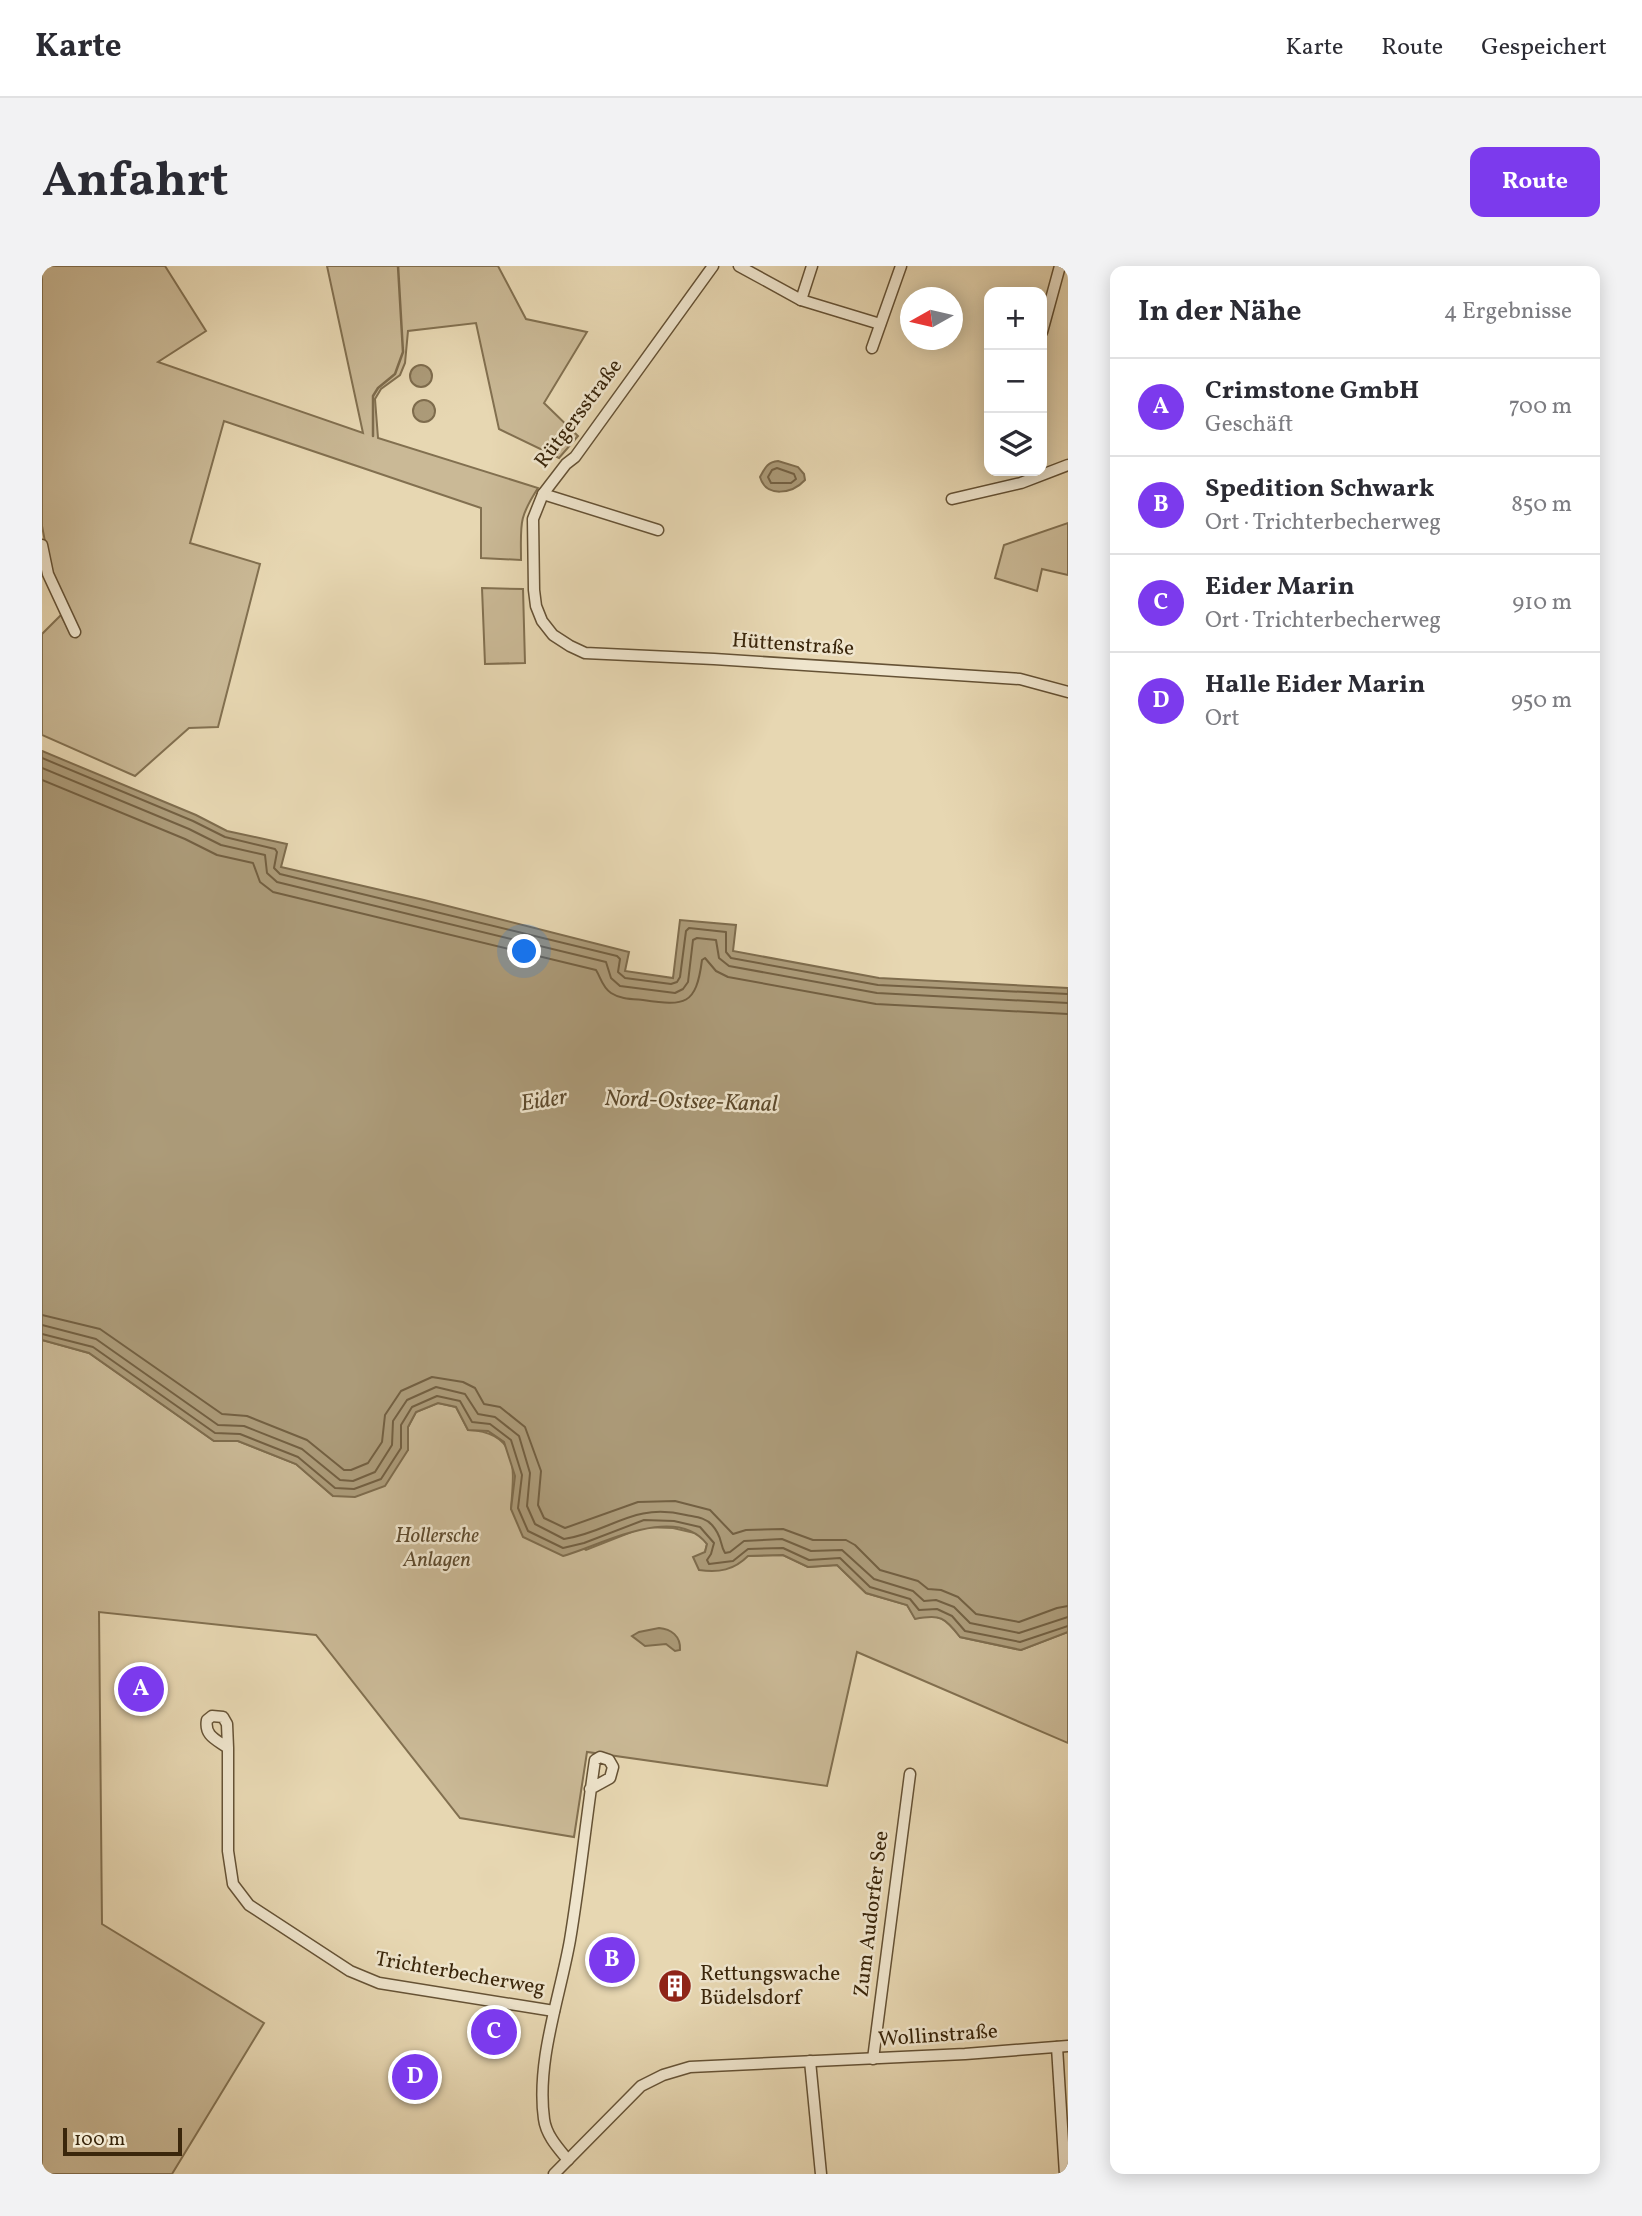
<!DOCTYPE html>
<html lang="de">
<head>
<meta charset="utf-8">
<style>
	body { margin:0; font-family:Vollkorn,serif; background:#f2f2f3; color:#2b2b33 }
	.controls { position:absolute; right:21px; top:21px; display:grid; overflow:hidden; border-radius:14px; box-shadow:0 4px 18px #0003 }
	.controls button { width:63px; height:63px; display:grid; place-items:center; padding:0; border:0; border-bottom:2px solid #e1e1e2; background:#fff; color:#2b2b33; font:35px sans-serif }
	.compass { position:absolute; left:858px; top:21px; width:63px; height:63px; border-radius:50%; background:#fff; box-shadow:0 4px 18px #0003; rotate:262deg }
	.scale { position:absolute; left:21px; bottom:18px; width:119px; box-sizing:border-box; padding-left:7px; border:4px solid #3a260b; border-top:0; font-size:19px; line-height:24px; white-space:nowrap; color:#3a260b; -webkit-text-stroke:5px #efe5cd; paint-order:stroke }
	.you { position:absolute; left:483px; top:686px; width:24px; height:24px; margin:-18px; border:5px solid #fff; border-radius:50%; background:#1a73e8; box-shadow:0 0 0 10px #1a73e833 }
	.badge { display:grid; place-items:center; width:46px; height:46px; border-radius:50%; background:#7c3aed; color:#fff; font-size:23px; font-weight:700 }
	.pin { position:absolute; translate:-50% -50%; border:4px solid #fff; box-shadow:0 2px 7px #0006 }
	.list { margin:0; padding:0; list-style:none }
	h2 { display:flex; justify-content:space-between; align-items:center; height:91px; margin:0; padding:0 28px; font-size:30px }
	h2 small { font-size:23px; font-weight:400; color:#7c7c81 }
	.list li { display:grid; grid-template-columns:46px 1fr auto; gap:21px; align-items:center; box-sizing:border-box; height:98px; padding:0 28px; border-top:2px solid #e1e1e2 }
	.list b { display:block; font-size:26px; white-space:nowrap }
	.list p { margin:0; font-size:23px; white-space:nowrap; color:#7c7c81 }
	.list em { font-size:23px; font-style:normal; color:#7c7c81 }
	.icon { flex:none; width:38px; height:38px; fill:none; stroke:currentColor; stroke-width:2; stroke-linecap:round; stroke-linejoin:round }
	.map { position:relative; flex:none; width:1026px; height:1908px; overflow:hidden; border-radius:14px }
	header { display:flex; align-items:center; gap:42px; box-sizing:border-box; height:98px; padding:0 35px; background:#fff; border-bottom:2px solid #e1e1e2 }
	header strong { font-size:33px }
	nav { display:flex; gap:38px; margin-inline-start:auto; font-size:24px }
	.intro { display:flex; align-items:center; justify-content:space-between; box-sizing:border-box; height:168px; padding:0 42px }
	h1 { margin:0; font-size:49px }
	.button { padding:18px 32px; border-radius:14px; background:#7c3aed; color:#fff; font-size:24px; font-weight:700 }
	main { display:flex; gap:42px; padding:0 42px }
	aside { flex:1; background:#fff; border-radius:14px; box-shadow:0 4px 18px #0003 }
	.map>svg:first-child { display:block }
</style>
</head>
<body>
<header>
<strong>Karte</strong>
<nav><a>Karte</a><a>Route</a><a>Gespeichert</a></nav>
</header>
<div class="intro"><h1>Anfahrt</h1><a class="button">Route</a></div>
<main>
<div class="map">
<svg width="1026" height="1908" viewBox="0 0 1026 1908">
	<rect width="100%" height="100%" fill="#e7d7b2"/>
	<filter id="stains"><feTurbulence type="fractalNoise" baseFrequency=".00286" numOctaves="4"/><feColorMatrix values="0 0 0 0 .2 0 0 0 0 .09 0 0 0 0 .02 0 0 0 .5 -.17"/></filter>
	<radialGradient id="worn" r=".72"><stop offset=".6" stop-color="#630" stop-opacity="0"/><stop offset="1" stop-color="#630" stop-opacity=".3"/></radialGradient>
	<g fill="#cab996" stroke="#827050" stroke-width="2">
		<path d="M0,0H123L164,65L116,96L321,167L285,0H456L484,53L545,66L502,137L536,170L517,192L457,163L434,57L366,65L363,97L358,109L339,123L333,133L336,172L496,222C476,253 479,258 479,294L439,292V242L182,155L148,277L218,298L176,461L147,462L93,510L0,469V368L19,349L30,370L9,307L0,260Z"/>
		<path d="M1026,257V309L1000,303L995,325L953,312L962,279Z"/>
		<path d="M440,322L481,323L483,397L443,398Z"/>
		<path d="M0,1074L47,1087L172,1175H196L254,1198L291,1230L366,1184V1161L374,1146L396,1137L414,1141L426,1164C478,1166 472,1203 469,1243L544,1284L602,1261L631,1262L657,1268L665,1278L663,1286L706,1290L741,1289L766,1301L795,1299L824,1327L865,1339L873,1352C899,1348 903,1352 918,1371L979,1384L1026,1366V1477L815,1386L785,1520L545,1486L532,1571L418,1552L274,1369L57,1346L60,1658L222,1757L130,1908H0Z"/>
	</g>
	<g fill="#ac9b79" stroke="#7e6c4d" stroke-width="2">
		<circle cx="379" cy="110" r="11"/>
		<circle cx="382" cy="145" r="11"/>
		<path d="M736,195L756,201L762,208L763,214C750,228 724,232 718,211C723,202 725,196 736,195Z"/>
		<path d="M0,485L154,549L185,565L245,578L239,601L382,634L587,686L583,705L631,712L638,654L694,659L691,685L837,712L1026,722V1366L979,1384L918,1371C903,1351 898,1348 873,1353L865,1339L824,1327L795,1299L766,1301L741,1289L706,1290C692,1304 677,1307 657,1304L651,1291L663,1286L665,1278C633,1237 560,1279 521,1290L481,1271L469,1243L473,1210L462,1176L446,1165L426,1164L414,1141L396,1137L374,1146L366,1161V1184L343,1220L313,1231L291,1230L254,1198L196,1175H172L47,1087L0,1074Z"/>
		<path d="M617,1362C629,1363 639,1370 638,1384L633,1385L624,1378L603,1380L590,1370L597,1366Z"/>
	</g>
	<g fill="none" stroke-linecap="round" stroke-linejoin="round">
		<g stroke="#736042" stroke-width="2">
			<path d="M735,202L752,208L754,213L749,217H729L726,211L730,204Z"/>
			<path d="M0,492L151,555L183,571L233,583L235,586L232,602L238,608L575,690L578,693L576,706L583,712L629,718L635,716L638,711L644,665L647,662L684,666V686L689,692L836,719L1026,728"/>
			<path d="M0,502L147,563L179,579L223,589L225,607L235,616L564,696L569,712L578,720L633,727L641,723L646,716L651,674L655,672L674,674L677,692L687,700L835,727L1026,737"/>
			<path d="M0,514L143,573L175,589L211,597L218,616L231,626L554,704C559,712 560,721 569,727C578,733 590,733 601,734C643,740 654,740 660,694L663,692L674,705L686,711L834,738L1026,748"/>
			<path d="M0,1049L58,1063L180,1148L205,1150L265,1174L302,1204H309L326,1197L340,1176L343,1149L359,1125L390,1111L421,1116L433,1122L442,1138L458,1141L483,1161L499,1205L496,1239L502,1252L523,1262L596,1236L633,1235L668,1244L691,1268L704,1264L741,1263L771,1274H804L813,1279L838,1304L876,1315L886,1323L899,1324L916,1331L934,1348L977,1356L1015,1342L1026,1340"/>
			<path d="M0,1059L54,1073L176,1159L202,1160L260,1183L298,1214L311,1215L333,1206L350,1179L351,1155L365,1134L394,1121L423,1128L436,1148L453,1151L477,1170L488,1207L485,1240L493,1258L522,1273C569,1266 590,1236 644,1249C653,1251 663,1251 670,1259C681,1271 677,1277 683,1287L688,1286L702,1275L740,1273L769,1285L800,1284L832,1313L871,1325L882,1335L894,1334L912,1341L928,1357L977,1367L1026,1351"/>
			<path d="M0,1068L51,1081L173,1167L198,1168L256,1191L293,1222L312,1223L339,1213L359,1182V1159L370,1141L395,1130L418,1135L430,1156L448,1158L469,1174L480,1209L476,1242L486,1265L521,1282L542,1277L602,1254L632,1255L658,1261L672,1277L669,1288L665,1294L667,1298L691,1295L706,1283L741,1282L767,1294L798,1292L828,1321L868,1333L877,1344L895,1343L910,1350L923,1365L978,1376L1026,1360"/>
		</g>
		<path stroke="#7e6c4d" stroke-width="2.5" d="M331,170V130L336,122L353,108L361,86L356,0"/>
		<g stroke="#655235" stroke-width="13">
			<g id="minor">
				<path d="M671,0L533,191L524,198L501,228L491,253L492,324L494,340L500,355L511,369L528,380L543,387L672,393L978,413L1026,426"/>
				<path d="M697,0L759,34L838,58"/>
				<path d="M759,34L770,0"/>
				<path d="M1000,66L1018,0"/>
				<path d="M830,82L859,0"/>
				<path d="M501,228L616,264"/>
				<path d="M910,233L979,217L1026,199"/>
				<path d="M0,279L6,308L33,366"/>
				<path d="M186,1482C175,1474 162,1470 165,1454L170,1450L181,1451L185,1458L186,1482V1585L191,1618L207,1639L308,1705L337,1717L512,1745"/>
				<path d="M1015,1781L1023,1908"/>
				<path d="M831,1793L868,1508"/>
				<path d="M768,1795L779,1908"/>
				<path d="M526,1894C516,1882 504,1869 502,1853C494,1795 518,1731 528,1674C538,1614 544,1554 553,1494L558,1491L567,1494L571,1501L568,1512L548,1523"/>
				<path d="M512,1908L599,1820L621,1809L648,1801L923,1788L1026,1780"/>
			</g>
		</g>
		<use href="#minor" stroke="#efe5cd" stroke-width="10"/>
	</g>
	<defs>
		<g id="building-disc" transform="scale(1.75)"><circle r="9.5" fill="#8f2418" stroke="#efe5cd"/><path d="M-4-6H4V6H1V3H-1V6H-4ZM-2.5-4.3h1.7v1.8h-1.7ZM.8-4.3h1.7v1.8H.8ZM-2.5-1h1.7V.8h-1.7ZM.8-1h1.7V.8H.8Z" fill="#fff"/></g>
	</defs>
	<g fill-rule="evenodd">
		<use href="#building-disc" x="633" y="1720"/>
	</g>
	<g text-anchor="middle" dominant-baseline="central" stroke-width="5" stroke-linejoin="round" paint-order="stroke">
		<g font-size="21" fill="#3a260b" stroke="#efe5cd">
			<text transform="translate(537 148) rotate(-53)">Rütgersstraße</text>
			<text transform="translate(751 379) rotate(4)">Hüttenstraße</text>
			<text transform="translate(830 1648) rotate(-83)">Zum Audorfer See</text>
			<text transform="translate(418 1708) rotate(10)">Trichterbecherweg</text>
			<text transform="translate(896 1770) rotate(-4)">Wollinstraße</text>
		</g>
		<g font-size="21" font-style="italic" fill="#5e4b2e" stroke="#efe5cd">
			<text x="395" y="1270">Hollersche<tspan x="395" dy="24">Anlagen</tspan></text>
		</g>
		<g font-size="21" fill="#3a260b" stroke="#efe5cd" text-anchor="start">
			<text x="658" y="1708">Rettungswache<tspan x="658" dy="24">Büdelsdorf</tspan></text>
		</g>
		<g font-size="23" font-style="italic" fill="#5c492c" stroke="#efe5cd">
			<text transform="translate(502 835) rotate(-9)">Eider</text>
			<text transform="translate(649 836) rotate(2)">Nord-Ostsee-Kanal</text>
		</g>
	</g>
	<rect width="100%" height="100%" filter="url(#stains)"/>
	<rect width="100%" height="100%" fill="url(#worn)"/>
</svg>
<div class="controls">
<button>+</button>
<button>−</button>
<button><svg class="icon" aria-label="layers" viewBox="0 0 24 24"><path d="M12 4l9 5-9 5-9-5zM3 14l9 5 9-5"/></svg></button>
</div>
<svg class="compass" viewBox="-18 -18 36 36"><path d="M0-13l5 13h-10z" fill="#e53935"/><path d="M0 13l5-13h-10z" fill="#7c7c81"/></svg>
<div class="scale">100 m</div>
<div class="you"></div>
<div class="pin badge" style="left:99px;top:1423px">A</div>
<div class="pin badge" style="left:570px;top:1694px">B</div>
<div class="pin badge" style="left:452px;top:1766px">C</div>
<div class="pin badge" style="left:373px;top:1811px">D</div>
</div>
<aside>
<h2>In der Nähe<small>4 Ergebnisse</small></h2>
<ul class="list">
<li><span class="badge">A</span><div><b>Crimstone GmbH</b><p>Geschäft</p></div><em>700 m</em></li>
<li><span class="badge">B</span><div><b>Spedition Schwark</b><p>Ort · Trichterbecherweg</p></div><em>850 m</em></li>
<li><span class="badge">C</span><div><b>Eider Marin</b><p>Ort · Trichterbecherweg</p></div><em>910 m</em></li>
<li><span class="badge">D</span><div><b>Halle Eider Marin</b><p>Ort</p></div><em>950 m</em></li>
</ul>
</aside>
</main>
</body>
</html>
